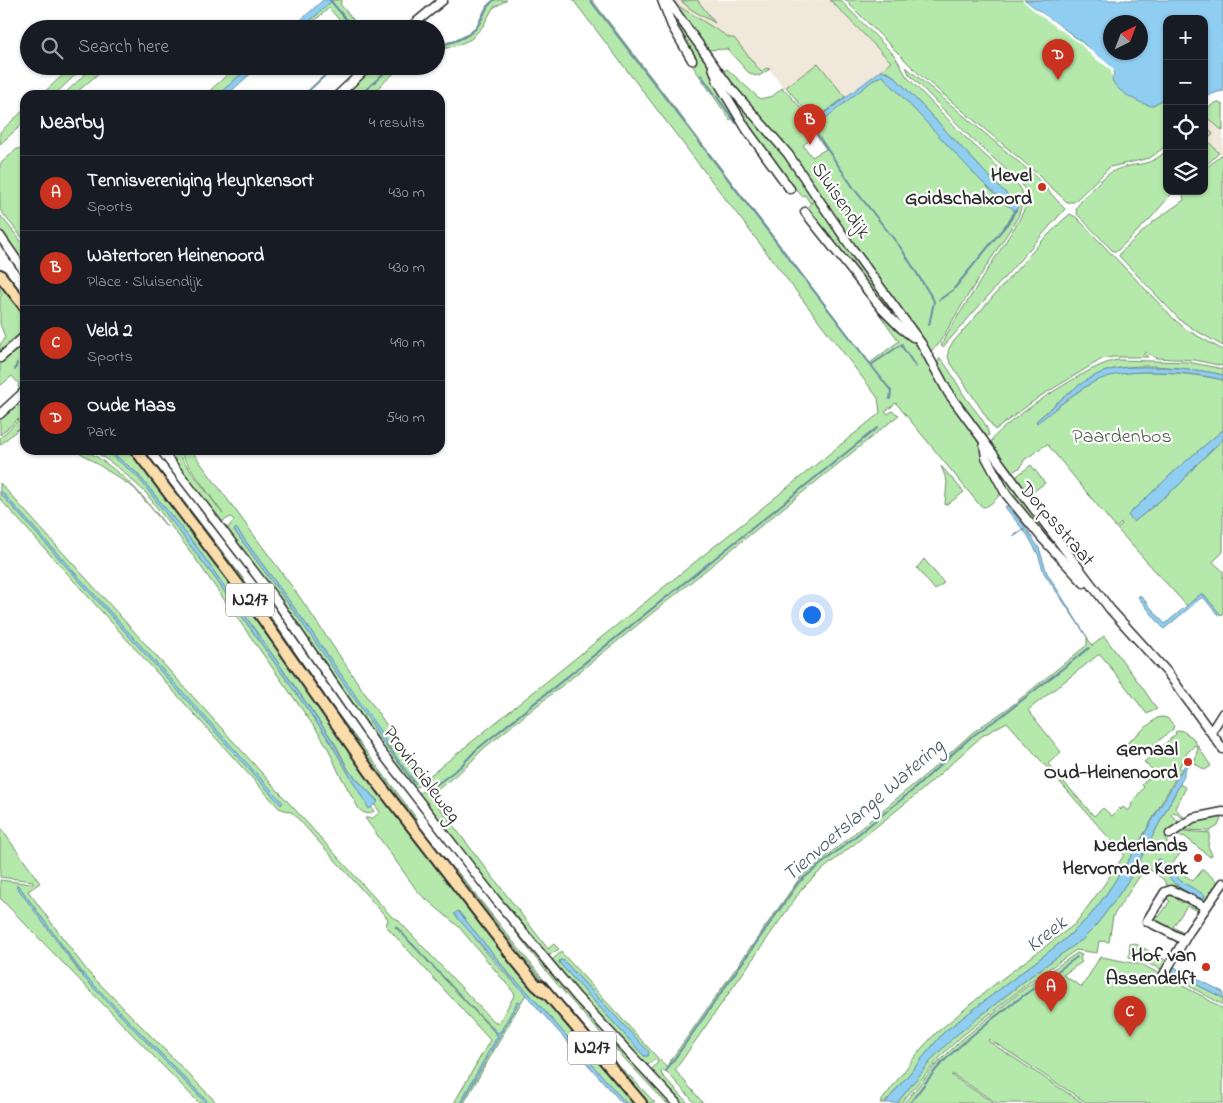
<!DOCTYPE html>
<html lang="en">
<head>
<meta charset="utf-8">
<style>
	body { margin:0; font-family:"Indie Flower",sans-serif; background:#20242c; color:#f1f3f6 }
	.controls { position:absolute; right:15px; top:15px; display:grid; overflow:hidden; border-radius:10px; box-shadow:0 1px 4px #0004 }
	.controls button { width:45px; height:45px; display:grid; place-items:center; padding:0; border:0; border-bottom:1px solid #363941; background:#171b24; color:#f1f3f6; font:25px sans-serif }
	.compass { position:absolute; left:1103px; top:15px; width:45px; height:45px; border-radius:50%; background:#171b24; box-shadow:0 1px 4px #0004; rotate:42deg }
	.you { position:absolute; left:811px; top:614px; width:18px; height:18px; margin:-12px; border:4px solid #fff; border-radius:50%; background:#1a73e8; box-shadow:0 0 0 8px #1a73e833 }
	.badge { display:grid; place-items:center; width:32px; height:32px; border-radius:50%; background:#c8321e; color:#fff; font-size:16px; font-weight:700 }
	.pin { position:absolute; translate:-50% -41px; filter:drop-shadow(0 1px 2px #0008) }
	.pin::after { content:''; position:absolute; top:26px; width:18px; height:15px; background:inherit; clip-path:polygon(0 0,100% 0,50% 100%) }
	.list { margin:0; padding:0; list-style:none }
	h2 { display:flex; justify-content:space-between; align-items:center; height:65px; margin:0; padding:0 20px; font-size:21px }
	h2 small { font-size:16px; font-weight:400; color:#9ea1a6 }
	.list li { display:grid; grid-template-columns:32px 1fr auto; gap:15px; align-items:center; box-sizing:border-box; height:75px; padding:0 20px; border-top:1px solid #363941 }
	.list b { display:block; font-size:19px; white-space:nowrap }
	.list p { margin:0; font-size:16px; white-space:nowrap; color:#9ea1a6 }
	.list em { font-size:16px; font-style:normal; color:#9ea1a6 }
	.icon { flex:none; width:28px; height:28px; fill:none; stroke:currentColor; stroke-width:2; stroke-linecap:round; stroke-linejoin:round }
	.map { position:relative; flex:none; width:1223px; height:1103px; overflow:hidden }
	.search { position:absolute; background:#171b24; box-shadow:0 1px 4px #0004; left:20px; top:20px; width:425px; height:55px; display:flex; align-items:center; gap:12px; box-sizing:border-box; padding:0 18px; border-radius:28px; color:#9ea1a6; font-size:19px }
	.panel { position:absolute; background:#171b24; box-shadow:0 1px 4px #0004; left:20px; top:90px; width:425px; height:365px; border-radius:15px }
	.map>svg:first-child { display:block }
</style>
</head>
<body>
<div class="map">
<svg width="1223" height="1103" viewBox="0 0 1223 1103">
	<rect width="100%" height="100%" fill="#fff"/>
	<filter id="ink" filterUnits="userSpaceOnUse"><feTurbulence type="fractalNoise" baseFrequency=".02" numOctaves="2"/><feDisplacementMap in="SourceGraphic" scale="10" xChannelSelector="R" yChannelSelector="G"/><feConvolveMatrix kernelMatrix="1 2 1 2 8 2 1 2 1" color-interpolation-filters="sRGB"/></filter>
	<g filter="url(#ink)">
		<g fill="#f0e8da">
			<path d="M672,0H830L891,62L845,97L818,63L784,88L770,70L759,75L732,56L726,48L707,49Z"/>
			<path d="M1208,115L1223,131V157L1204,137V118Z"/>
		</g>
		<g fill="#b5e9ab" stroke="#708a6b" fill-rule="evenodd">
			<path d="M333,0H342L340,4L361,29H347L329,8L305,29H301Z"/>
			<path d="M495,0H507L493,8L483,26L471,39L458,45L436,51V47C449,44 467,39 476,29C484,20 485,7 495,0Z"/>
			<path d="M573,0H592L870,363L899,341L879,314L881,312L898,330L918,344L980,445L1001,492C999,497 990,506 984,507C982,507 979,504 977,502L896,403L885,412L888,414L892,411L899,415L483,749L467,766L432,794L427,786L431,782L428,777L880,413L878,398Z"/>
			<path d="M698,0V1L715,23L692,10L681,1Z"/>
			<path d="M830,0H840L895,56L907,77L965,137L1019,186L1022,191L1024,200L1018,217L968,295L938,345L931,351L849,238L850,237L847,232L845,233L723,72L727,69L760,99L773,96L783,87V91L785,90L813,122L876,78L883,76L998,198L1008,206L1016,202L999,187L895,77L886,71L879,72L891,62ZM819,127L821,130L816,135L826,149L812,157L803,145L810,140L807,136Z"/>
			<path d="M845,0H1050L1093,46L1167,87V145L1150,158L1110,167L1074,202H1067L1025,163L919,74Z"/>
			<path d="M664,1L708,63L735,116L730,120L692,65L696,62L687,51Z"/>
			<path d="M680,7L730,38H734L761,72L766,68L770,69L759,76L757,75L755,76L748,72L727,49L706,50L677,9Z"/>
			<path d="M818,63L845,97L814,121L786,87Z"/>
			<path d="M73,66H85L54,95H41Z"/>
			<path d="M94,66H107L76,93L77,95H63Z"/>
			<path d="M237,66H250L218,95H205Z"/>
			<path d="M373,66H402L370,95H342Z"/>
			<path d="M906,67L1033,174L1065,209L943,347L941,346L946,335L1018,222L1028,202L1027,195L1022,184L972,139L909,74Z"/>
			<path d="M717,76L780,148L815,200L810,203L805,195L802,196L772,162Z"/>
			<path d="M1217,102L1223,105V131L1204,115V110Z"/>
			<path d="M25,109V122L0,144V132Z"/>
			<path d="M1204,123L1213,134L1207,140L1219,153L1204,167Z"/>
			<path d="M25,148V241L0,210V164L17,149Z"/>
			<path d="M1167,150V191H1174L1150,219L1117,251H1113L1077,214L1076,208C1083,198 1104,174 1116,170C1138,161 1147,169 1167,150Z"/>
			<path d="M1221,155L1223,157V346L1195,330L1180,320L1119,256L1121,252L1153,222L1184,200L1183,195L1186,191H1204V170Z"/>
			<path d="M815,200L909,331L892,317L805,209Z"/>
			<path d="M1070,214L1076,217L1176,321L1187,330L1223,350V366L1195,360L1156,358L1145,352L1144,354L1148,357H1113L1102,359L1039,397L995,430L950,362C946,354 948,348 954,341L1041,242L1063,220Z"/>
			<path d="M0,215L25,246V266L0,231Z"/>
			<path d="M0,282L25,314V331L0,354V345L5,337L0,324V297L2,295L0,292Z"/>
			<path d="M25,341V387L20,392L18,386L19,384L12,376L0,386V363Z"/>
			<path d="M940,358C950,369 956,382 964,395C972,408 986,420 989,435L984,437L952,393L937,364Z"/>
			<path d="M1118,360L1188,362L1223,369V375C1190,368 1132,360 1101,373C1077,383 1056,404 1036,421L1037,422C1057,408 1076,391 1097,380C1125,366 1193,373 1223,380V430L1179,467L1128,515L1134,522L1180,484L1196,465L1223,439V552L1213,562L1223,571V615L1220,614L1205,596H1198L1187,606L1117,529L1122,525L1121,523L1116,528L1047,444L1024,460L1021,467L1012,472L1010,471L991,446C991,442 992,439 995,436C1013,416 1093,362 1118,360Z"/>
			<path d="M18,405L25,409V423L0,445V438L19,420L18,419L0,435V417L13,406Z"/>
			<path d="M76,450C88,450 94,455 104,462C130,480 148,501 167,527L134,488Z"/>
			<path d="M93,450H105L135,474L143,483L215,578L329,740L369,808L371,807L374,811C368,815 364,814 359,809L339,773L327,746L320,735L192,554L146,493L120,469Z"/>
			<path d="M108,450H132L173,503L487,929L508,961L519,975L542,996L635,1103H626L619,1096L526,990L511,976L458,911C473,940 502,972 526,994L464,1103H462L518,1002L501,1031L498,1033L478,1014L396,926L395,927L498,1036L460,1103H454L490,1040L386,926L388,919L293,813L279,808L0,499V493L282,804L0,490V483L392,917L397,919L489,1017L498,1024L515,994L459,927L418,892L365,818H373L380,812L374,804L378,801L349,771L336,745L196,546L136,472Z"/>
			<path d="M142,450H144L252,590L334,709L417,819L416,820L340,721L252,595Z"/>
			<path d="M155,450H157L266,593L355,722L260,587Z"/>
			<path d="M165,450H175L223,514L178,450H191L299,596L400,745L426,779L417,787H411C347,703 290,614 227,529L234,520L231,517L221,522ZM236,528L309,628L414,783L382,741L374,727L309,632L234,530Z"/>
			<path d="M989,455L1082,577L1010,497L990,460Z"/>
			<path d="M1031,465L1045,483L1027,496L1016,479L1018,475Z"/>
			<path d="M941,466L964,492L948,504L945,505L947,481Z"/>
			<path d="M924,559L944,583L935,590L917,568Z"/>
			<path d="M1104,636L1142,687L1157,709L1147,714L1101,655H1098L1028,710L1061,752L1048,764L1094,816L1103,808L1112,816L1120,808L1121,810L1123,807L1128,811L1132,806L1131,804L1144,787L1142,785L1154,771L1144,762L1176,734L1175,732L1181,730L1192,737L1211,766L1205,770L1194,763L1198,748L1195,745L1187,753L1179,768L1182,770L1180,773L1179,772L1132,855L1105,896L1089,917L1064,940L944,1032L885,1103H880L920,1050L936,1033L995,984L1075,924L1106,882L1124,855L1007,722L982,736L922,790L817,874L802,889L675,1070L703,1103H695L667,1072L663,1070L661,1072L662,1075L688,1103H680L652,1073V1069L658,1062L655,1059L648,1065H645L551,964L552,960L561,952L666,1067L799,879L930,771L973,732L1010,707L1087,645V637L1092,646ZM560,960L564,961L648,1052V1056H644L562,966L559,963Z"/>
			<path d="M1162,717L1167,718L1174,725L1173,729L1140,756H1137L1128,746V742L1157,718Z"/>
			<path d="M1180,784L1186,788L1175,808L1184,817L1182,818L1174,812L1171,815L1178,821L1175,826L1166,831L1167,843L1180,854L1172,864L1185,876H1186L1193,881L1203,869L1219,883L1206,901L1203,902L1169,888L1163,879L1146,867L1113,916L1109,942L1099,941L1097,953L1076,950L1030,982L962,1036L944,1053L901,1103H897L934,1057L955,1036L1032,975L1083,939L1093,929L1113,903L1132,875ZM1159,858L1179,880L1196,891L1203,899L1178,887L1156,862Z"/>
			<path d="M422,791L429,794L548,949L554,944L559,949L548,956H544L418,794Z"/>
			<path d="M1223,814L1218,826L1210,831L1187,830L1184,829L1194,820Z"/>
			<path d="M0,827L40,883L28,891L88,972L217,1103H209L84,975L18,885L79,972L206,1103H199L0,898V880L33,884V881L0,877Z"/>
			<path d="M1182,831L1210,833L1208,846L1212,855L1210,857L1184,836L1182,837L1178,834Z"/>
			<path d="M455,870H456L551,989L629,1077L630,1076L655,1103H646L522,956Z"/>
			<path d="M1169,893L1182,903L1185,901L1201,907L1198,911L1187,906L1173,927L1184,933L1182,935L1172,932L1171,929L1157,921L1154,923L1152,921L1154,915L1159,917L1170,901L1165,898Z"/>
			<path d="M515,931L583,1011L670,1103H666C614,1047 560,993 515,931Z"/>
			<path d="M1134,943L1169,962L1161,969L1141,961L1129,957L1130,944Z"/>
			<path d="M1077,953L1082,955L1080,959L1082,962L1063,975L1082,987L1100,957H1102L1143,965L1204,997L1223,1009V1103H1087L989,1039L988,1041L1083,1103H997L952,1074V1076L994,1103H904L935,1066L960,1041L1025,988Z"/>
			<path d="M1171,964L1175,967L1172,972L1223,998V1005L1170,975L1168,973Z"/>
		</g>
		<g fill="#90cef1" stroke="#688da2" fill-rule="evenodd">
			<path d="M323,0H333L301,29H291Z"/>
			<path d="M1024,0H1223V92L1221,91L1204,97V19H1167V97L1152,106C1139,103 1118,93 1112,80L1114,72L1111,66L1096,56L1081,41ZM1110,22H1140V52H1110Z"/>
			<path d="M250,66H259L227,95H218Z"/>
			<path d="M884,71L895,77L999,187L1016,202H1018L1019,203L1016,212L981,181L883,76L876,78L817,125L814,121L879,72Z"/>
			<path d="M1146,367C1172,367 1198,369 1223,375V380C1193,372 1130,367 1101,379C1079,387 1056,409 1037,423L1036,421C1056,405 1081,378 1107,371C1119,367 1133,367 1146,367Z"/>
			<path d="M1223,430V439L1196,465L1180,484L1134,522L1128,515L1179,467Z"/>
			<path d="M105,450H108L136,472L196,546L332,740L349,771L378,802L369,809L329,740L215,578L137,476Z"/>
			<path d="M0,490L283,803L281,805L0,493Z"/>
			<path d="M1007,505L1025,527L1039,548L1047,573L1087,637L1044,573L1038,554L1028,536L1005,507Z"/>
			<path d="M236,528L309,628L382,734L387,745L415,782V784L382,741L374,727L295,613L234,530Z"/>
			<path d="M1201,594L1205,596L1220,614L1218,615L1204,598H1201L1164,629L1138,597L1140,595L1165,624Z"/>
			<path d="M1186,763L1188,764L1184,772V776L1132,875L1113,903L1093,929L1083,939L1032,975L955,1036L934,1057L897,1103H885L944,1032L1064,940L1089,917L1105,896L1132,855Z"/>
			<path d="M1159,858L1182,882L1205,895L1203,900C1178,890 1172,881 1155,862Z"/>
			<path d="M18,885L84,975L209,1103H206L85,979L16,886Z"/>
			<path d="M458,911L511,976L526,990L626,1103H622L454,914Z"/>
			<path d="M395,926H396L478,1014L498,1033L501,1031L517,1002H519L462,1103H460L498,1035Z"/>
			<path d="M560,960L564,961L649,1052L648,1056H644L562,966L559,962Z"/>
			<path d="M1174,967L1223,992V998L1172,972Z"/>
		</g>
		<path fill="#fff" d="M1022,0H1024L1040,12L1052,20L1111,66L1114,70L1112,78L1111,71L1109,68L1094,58L1079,43L1038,14Z"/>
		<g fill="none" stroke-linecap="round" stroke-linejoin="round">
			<g stroke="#688da2" stroke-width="2">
				<path d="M330,0L354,29"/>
				<path d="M590,0L871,365"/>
				<path d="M436,46C449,43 469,38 476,27C483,18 484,6 494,0"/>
				<path d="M701,75L736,123"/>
				<path d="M304,95L335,66"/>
				<path d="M360,95L392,66"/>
				<path d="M814,130L812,127L817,123"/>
				<path d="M817,134L855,190L901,248L933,299L934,302L929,325"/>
				<path d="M939,300L953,290L1011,219L1015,210"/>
				<path d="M901,345L916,367"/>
				<path d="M15,370L17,363"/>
				<path d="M890,399L891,391L871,365L902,344"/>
				<path d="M1014,536L1024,529"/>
				<path d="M436,785L460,767L476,750L877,428"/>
				<path d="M666,1071L799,882L913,790L971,737L1003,715L1089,648"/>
				<path d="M910,1103C920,1090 930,1076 941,1064C980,1024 1032,990 1077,957"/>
			</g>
			<g stroke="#2b2b2b" stroke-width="11">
				<g id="minor">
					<path d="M662,0L672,26L692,60"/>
					<path d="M667,0L728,85L788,154L851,247L921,343L949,394L1019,489L1110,609L1167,672L1223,749"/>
					<path d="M408,29L443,0"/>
					<path d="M713,67L718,82L747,130L790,189"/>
					<path d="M338,95L369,66"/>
					<path d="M805,212L883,310L901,328L913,337"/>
					<path d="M0,236L25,272"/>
					<path d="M0,358L25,336"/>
					<path d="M0,414L25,391"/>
					<path d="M984,444L986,457L1006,494L1042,538L1084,583"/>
					<path d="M161,450L275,599L378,748L496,900L577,997L676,1103"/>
					<path d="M1211,732L1223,713"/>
					<path d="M1170,834L1193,818L1223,812"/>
					<path d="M1184,940L1147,921L1165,892L1171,890L1206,907"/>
					<path d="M1164,974L1189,932L1223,883"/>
				</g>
			</g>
			<g stroke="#2b2b2b" stroke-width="14">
				<g id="major">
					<path d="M0,275L25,307"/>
					<path d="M136,450L249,599L375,779L513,957L536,985L544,992"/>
					<path d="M541,986L641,1103"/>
				</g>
			</g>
			<use href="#minor" stroke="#fff" stroke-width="8"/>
			<use href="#major" stroke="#fbddab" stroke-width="10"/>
		</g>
	</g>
	<g fill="#c8321e" stroke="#fff" stroke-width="2">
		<circle cx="1042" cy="187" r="5"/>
		<circle cx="1188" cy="762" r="5"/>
		<circle cx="1198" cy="858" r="5"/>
		<circle cx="1206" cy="967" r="5"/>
	</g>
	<g text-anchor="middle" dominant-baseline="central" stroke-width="4.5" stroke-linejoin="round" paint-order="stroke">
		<g fill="#fff" stroke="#6b6b6b" stroke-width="1">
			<rect x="226" y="583.5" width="48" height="33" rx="4"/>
			<rect x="568" y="1031.5" width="48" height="33" rx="4"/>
		</g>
		<g font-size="19" font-weight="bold" fill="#2b2b2b">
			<text x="250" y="600">N217</text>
			<text x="592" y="1048">N217</text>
		</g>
		<g font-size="20" font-weight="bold" fill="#2b2b2b" stroke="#fff" text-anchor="end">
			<text x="1032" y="176">Hevel<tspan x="1032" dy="23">Goidschalxoord</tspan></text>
			<text x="1178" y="750">Gemaal<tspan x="1178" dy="23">Oud-Heinenoord</tspan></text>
			<text x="1188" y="846">Nederlands<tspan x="1188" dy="23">Hervormde Kerk</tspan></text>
			<text x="1196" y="956">Hof van<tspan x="1196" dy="23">Assendelft</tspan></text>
		</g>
		<g font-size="20" fill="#2b2b2b" stroke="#fff">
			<text transform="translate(840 201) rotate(55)">Sluisendijk</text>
			<text transform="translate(1056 525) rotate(49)">Dorpsstraat</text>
			<text transform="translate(421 775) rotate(53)">Provincialeweg</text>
		</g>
		<g font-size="20" fill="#4e5a4b" stroke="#fff">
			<text x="1122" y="437">Paardenbos</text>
		</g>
		<g font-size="21" font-style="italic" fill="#495c66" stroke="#fff">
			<text transform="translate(864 811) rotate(-41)">Tienvoetslange Watering</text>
			<text transform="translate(1047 935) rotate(-38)">Kreek</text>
		</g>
	</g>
</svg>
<div class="controls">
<button>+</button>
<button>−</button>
<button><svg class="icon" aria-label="locate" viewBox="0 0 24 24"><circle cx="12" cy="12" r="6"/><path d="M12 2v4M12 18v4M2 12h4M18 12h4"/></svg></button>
<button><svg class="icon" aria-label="layers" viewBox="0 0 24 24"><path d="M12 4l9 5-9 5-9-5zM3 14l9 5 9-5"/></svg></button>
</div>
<svg class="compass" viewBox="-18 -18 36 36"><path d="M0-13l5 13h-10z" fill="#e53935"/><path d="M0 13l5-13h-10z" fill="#9ea1a6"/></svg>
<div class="you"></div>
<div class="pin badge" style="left:1051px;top:1012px">A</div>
<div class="pin badge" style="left:810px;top:145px">B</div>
<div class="pin badge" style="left:1130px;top:1037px">C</div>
<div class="pin badge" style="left:1058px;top:80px">D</div>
<div class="search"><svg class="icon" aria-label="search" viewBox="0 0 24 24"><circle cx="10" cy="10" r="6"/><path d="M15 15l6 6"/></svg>Search here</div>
<section class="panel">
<h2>Nearby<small>4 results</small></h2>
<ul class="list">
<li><span class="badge">A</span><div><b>Tennisvereniging Heynkensort</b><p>Sports</p></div><em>430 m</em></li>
<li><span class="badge">B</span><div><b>Watertoren Heinenoord</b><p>Place · Sluisendijk</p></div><em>430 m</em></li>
<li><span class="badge">C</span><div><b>Veld 2</b><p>Sports</p></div><em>490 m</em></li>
<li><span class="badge">D</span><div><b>Oude Maas</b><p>Park</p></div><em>540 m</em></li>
</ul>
</section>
</div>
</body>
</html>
